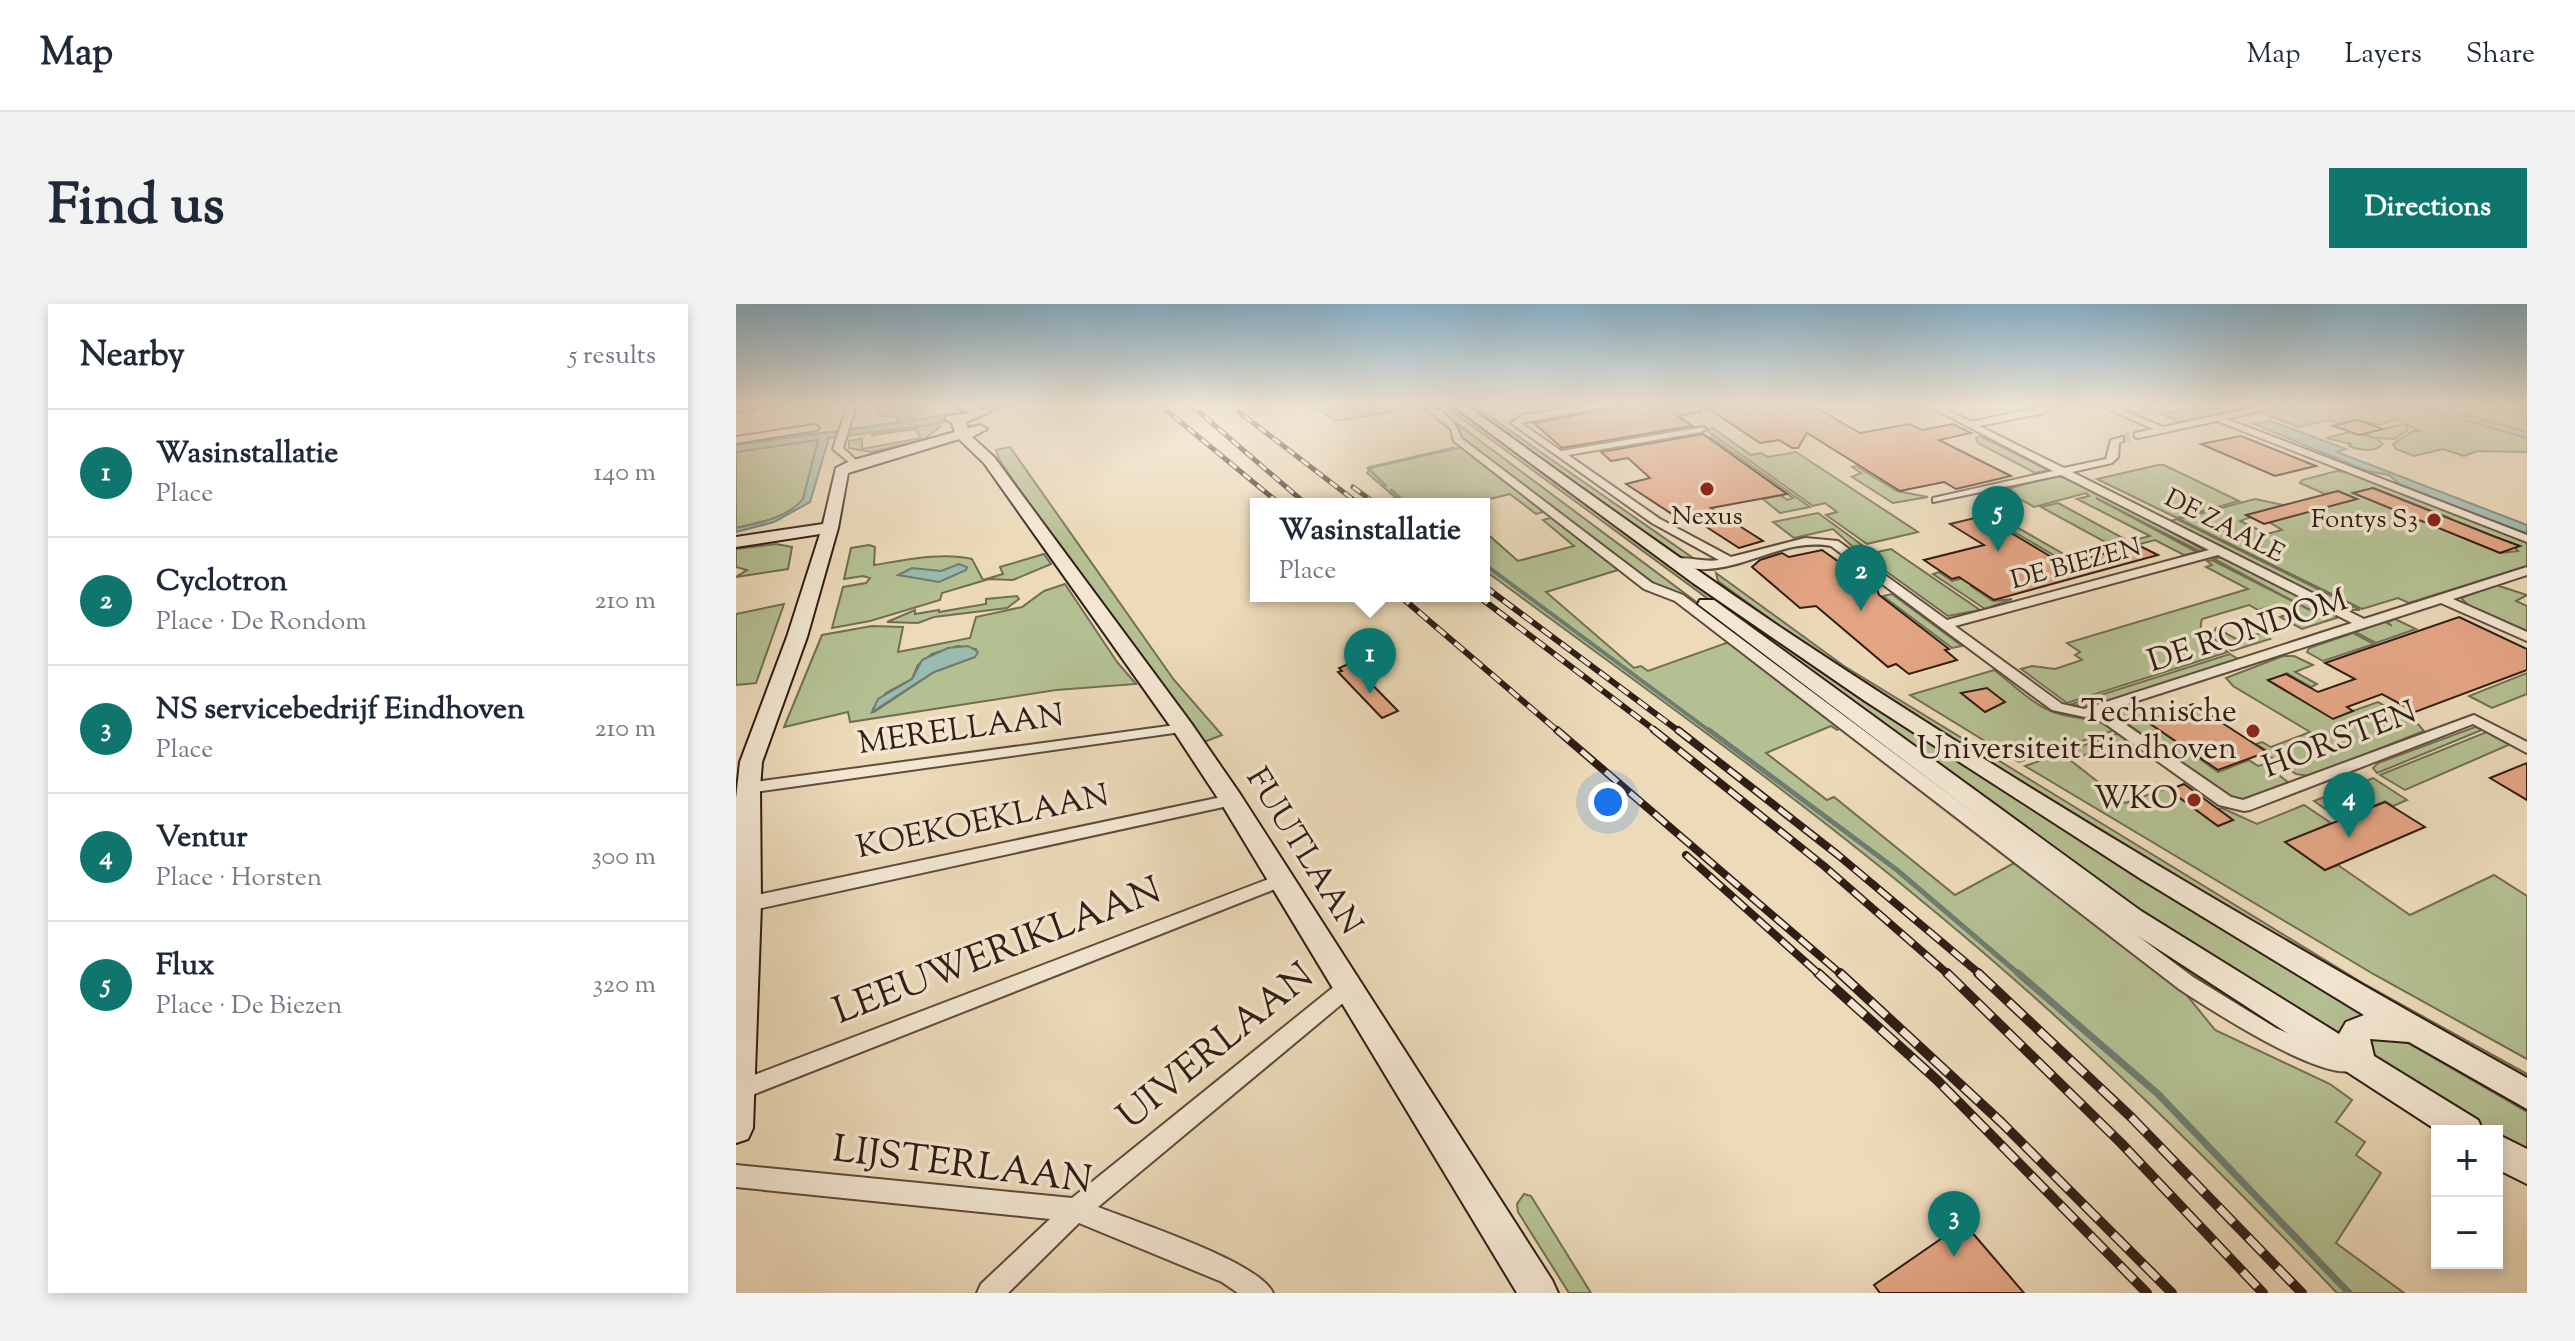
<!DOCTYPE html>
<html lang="en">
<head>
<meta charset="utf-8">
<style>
	body { margin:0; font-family:"Sorts Mill Goudy",serif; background:#f2f2f3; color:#1f2937 }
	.controls { position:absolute; right:24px; bottom:24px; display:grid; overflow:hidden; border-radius:0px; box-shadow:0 4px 12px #0003 }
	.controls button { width:72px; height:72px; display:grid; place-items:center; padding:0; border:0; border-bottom:2px solid #e0e1e3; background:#fff; color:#1f2937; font:40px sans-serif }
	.you { position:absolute; left:872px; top:498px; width:28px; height:28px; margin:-20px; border:6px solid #fff; border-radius:50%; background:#1a73e8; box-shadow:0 0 0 12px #1a73e833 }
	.badge { display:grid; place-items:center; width:52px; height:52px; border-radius:50%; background:#0f766e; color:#fff; font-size:26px; font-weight:700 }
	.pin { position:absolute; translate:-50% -66px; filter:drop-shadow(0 2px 4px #0008) }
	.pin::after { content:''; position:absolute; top:42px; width:28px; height:24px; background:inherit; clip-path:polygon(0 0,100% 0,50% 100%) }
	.popup { position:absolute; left:514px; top:194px; width:240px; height:104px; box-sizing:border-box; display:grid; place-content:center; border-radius:0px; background:#fff; filter:drop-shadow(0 2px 6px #0005); font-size:26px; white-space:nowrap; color:#747a83 }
	.popup b { font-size:30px; color:#1f2937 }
	.popup::after { content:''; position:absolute; left:50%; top:100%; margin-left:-16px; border:16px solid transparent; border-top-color:#fff }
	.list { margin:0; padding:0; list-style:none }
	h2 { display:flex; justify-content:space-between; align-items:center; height:104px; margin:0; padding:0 32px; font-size:34px }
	h2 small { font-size:26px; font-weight:400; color:#747a83 }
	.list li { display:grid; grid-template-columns:52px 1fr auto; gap:24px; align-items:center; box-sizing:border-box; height:128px; padding:0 32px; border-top:2px solid #e0e1e3 }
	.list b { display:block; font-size:30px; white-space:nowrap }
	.list p { margin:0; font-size:26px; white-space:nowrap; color:#747a83 }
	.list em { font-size:26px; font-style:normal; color:#747a83 }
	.map { position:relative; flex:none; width:1791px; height:989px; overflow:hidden; border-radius:0px }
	header { display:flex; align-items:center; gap:48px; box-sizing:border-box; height:112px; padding:0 40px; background:#fff; border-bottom:2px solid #e0e1e3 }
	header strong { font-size:38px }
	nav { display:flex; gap:44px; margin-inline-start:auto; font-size:28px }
	.intro { display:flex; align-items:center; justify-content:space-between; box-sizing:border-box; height:192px; padding:0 48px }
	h1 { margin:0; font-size:56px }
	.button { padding:20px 36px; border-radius:0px; background:#0f766e; color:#fff; font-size:28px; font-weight:700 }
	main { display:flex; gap:48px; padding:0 48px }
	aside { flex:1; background:#fff; border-radius:0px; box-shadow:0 4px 12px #0003 }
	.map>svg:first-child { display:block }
</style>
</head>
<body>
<header>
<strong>Map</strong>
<nav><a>Map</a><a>Layers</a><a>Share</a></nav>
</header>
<div class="intro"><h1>Find us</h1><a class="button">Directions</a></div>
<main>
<aside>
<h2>Nearby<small>5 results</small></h2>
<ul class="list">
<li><span class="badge">1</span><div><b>Wasinstallatie</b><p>Place</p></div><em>140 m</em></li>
<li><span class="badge">2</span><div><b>Cyclotron</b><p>Place · De Rondom</p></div><em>210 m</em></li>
<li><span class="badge">3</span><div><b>NS servicebedrijf Eindhoven</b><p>Place</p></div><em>210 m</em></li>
<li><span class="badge">4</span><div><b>Ventur</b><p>Place · Horsten</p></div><em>300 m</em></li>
<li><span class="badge">5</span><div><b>Flux</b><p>Place · De Biezen</p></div><em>320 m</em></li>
</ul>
</aside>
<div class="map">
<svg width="1791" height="989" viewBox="0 0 1791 989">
	<rect width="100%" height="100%" fill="#ecdab9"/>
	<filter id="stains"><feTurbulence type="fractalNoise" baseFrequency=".0025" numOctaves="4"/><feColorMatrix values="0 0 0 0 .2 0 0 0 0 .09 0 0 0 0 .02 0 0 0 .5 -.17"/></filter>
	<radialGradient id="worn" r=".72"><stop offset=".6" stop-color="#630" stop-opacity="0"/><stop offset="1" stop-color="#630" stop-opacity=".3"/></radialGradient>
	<g fill="#b4c092" stroke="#726e54" stroke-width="2" fill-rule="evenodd">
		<path d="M569,101H643L659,107L600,117L583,106L577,107Z"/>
		<path d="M693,101H696L1402,627L1589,748C1475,705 1374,614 1277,542C1092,408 908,274 727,136L719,120Z"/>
		<path d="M708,101H717L994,302L986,305Z"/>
		<path d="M728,101H737L960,256L938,252Z"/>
		<path d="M1457,101H1511L1515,104L1444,118L1425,110L1460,103Z"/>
		<path d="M1565,101H1677L1791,134V148L1741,147L1728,152L1707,145L1678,152L1660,145L1657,140L1677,127L1685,128L1660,115L1643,121L1621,116L1604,120L1594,116L1563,123L1526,109Z"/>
		<path d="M1695,101H1791V128Z"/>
		<path d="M202,119L204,123L187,136L135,148L113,144V137L126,135V145L185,134L180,125L136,131L137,128Z"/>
		<path d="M1668,120L1673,125L1659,135L1640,134L1647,140C1638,149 1623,146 1613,142L1615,140L1590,134L1614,128L1638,134L1629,129Z"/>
		<path d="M977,124L1015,151L1025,149L1032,153L1060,148L1182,228L1131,240L1090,211L1101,208L1089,199L1077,202L970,126Z"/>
		<path d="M1244,132L1312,166L1299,169L1242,139L1240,134Z"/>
		<path d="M975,133L1074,203L1044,209L1027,195L1045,191L1051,196L1057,194L972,134Z"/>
		<path d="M83,135L67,195C52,214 23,219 0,224V148Z"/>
		<path d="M274,143L438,376L486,431L468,438L368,313L263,155L260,146Z"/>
		<path d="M726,143L810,207L800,210L774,190L733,200H667L631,169L636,163Z"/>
		<path d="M1422,161H1428L1503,197L1441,214L1361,175Z"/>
		<path d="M1120,162L1161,187L1192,193L1157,199L1116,173L1125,169L1116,163Z"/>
		<path d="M1601,167L1617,169L1791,238V262L1673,299L1662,294L1626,305L1443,215L1519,195L1547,201L1504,217L1531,230L1546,226L1533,218L1620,195L1602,187L1589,190L1564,179L1566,176ZM1637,184L1714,214L1721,220H1727L1782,242L1779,244L1782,247L1764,249L1618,189Z"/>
		<path d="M1321,171L1358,186L1470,247L1467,249L1360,194L1461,248L1448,251L1419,236L1331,259L1278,228L1263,213L1333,253L1414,232L1341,195L1353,192L1350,189L1298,203L1268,186Z"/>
		<path d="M1322,199L1387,234L1369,238L1305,203Z"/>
		<path d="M1082,209L1126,241L1117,243L1097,225L1058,234L1037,218Z"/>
		<path d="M818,213L885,265L810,288L898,364L905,362L912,367L993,338L1106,424L1101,426L1095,422L1030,449L1091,496L1098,493L1219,591L1280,558L1441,679L1479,726L1594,780L1616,796L1600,818L1629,838L1620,851L1645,869L1600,939L1668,989H1601C1473,855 1341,725 1198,607C1055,487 901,379 751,268L748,263V227L782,257L838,242L807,216Z"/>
		<path d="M1441,215L1624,306H1611L1434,217Z"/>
		<path d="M40,240L56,243L52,265L0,273L11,266L0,263V245Z"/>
		<path d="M133,241L139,243L138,261C170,256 205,248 236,255L247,276L267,270L264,263L308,250L315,260L277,276L253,275L206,289L204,296L134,317L96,324L107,283L130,279L134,274L127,272L108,275L115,244Z"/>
		<path d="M1132,245L1137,249L1155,245L1244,306L1212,312L1122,247Z"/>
		<path d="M1485,253L1603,313L1566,325L1544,313L1552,310L1536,302L1522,306L1513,301L1466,315C1460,334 1477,339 1492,348L1331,399L1285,365L1296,362L1319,365L1346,356L1339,351L1344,348L1331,339L1512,285L1470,263L1476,261L1471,257L1476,256L1574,306L1478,255Z"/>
		<path d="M1265,264L1235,282L1257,297L1276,295L1249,305L1197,270L1203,268L1216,277Z"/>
		<path d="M980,269L1108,362L1630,681L1791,770V784L1623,689L1103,366L982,277Z"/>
		<path d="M329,280L381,358L400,380L320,386L114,418L112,408L48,423L86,331L136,322L167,323L162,348L234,334L240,313L286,303L308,287ZM222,342L240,345L239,353L198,368L138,408L137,405L150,389L176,375L182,361L196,350Z"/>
		<path d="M1760,281L1791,291L1780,297L1791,302V328L1733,302L1725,294Z"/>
		<path d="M1156,290L1226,342L1216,344L1147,292Z"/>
		<path d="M281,292L283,295L271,304L198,313L182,319L151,318L179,306V310L203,306V308L250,300V295Z"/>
		<path d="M48,300L20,379L0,381V310Z"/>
		<path d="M1011,315L1640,712L1612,717L1606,725V733L1457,647L1004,318Z"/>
		<path d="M1659,315L1680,325L1640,339L1619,328L1649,318L1656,322L1651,318Z"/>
		<path d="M1480,324L1502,336L1525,329L1534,335L1496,347L1475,333Z"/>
		<path d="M1617,329L1638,340L1587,357L1571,348L1573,344Z"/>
		<path d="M1494,350L1502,355L1359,402L1333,401Z"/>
		<path d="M1547,352H1558L1577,361L1559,368L1581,380L1575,383L1551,369L1533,377L1597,414L1642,398L1682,420L1688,427L1574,472L1560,470L1530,450L1533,448L1520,440L1526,438L1535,443L1574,428L1497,382L1490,374Z"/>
		<path d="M1258,366C1277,380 1298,402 1320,409C1341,416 1362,413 1379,426L1283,458L1174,391Z"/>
		<path d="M1791,369V390L1756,404L1733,392Z"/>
		<path d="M1388,404L1396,406L1482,468L1513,456L1522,462L1529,460L1553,479L1511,496H1499L1379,411L1381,407Z"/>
		<path d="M1739,423L1748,425L1641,469L1637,464L1642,459Z"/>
		<path d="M1753,427L1777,439L1669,486L1644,471Z"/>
		<path d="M1383,429L1392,436L1334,456L1389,499L1431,484L1482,522L1497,516L1482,505L1486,504L1521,520L1568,501L1595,519L1550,538L1588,566L1602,561L1674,611L1758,571L1791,592V755L1639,671L1289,462Z"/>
		<path d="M1637,474L1671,496L1657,502L1649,497L1604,515L1578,497Z"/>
		<path d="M1638,734L1672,739L1791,808V854L1761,836V827H1745L1639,758L1634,738Z"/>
		<path d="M788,890L795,892L855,989H833L782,908L781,900Z"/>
	</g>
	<g fill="#99bbb0" stroke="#6f7c72" stroke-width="2">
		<path d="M142,101H182L192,104L175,117L258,101H279L194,121L93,134L74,198L38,218L0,228V224C23,219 52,214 67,195L82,136L0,148V141L165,118L159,113L140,111Z"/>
		<path d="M1677,101H1695L1791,128V134Z"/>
		<path d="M1535,117L1610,145L1601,148L1791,221V230L1663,180L1653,171L1631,167L1518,120Z"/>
		<path d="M223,260L231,263L230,266L203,278L162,271L176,264L205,267Z"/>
		<path d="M232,342L242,348L239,353L198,368L136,408L142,395L176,375L186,356L212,344Z"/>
	</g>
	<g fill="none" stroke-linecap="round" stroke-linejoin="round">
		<g stroke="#6f7c72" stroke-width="3">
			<path d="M650,182L632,164L718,144"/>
			<path d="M655,186L671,200"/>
		</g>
		<path stroke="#6f7c72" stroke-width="4" d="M748,260L975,428"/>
		<path stroke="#6f7c72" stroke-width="5" d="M973,426L1161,566L1284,671"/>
		<path stroke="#6f7c72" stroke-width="7" d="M1282,669L1422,790L1613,989"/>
	</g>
	<g fill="#e5a685" stroke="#301d15" stroke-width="2">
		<path d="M891,101H965V108L942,112L956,122L826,144L798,119Z"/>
		<path d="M967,101H1075L1124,129L1173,120L1186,126L1217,120L1235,129L1203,136L1275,172L1220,185L1208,178L1164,187L1071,129L1062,144H1056L1043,136L1024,139Z"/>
		<path d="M1621,116L1647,125L1623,131L1597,122Z"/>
		<path d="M967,130L1051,190L975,204L1027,237L1003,244L955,213L945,216L890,180L914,174L892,154L875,157L865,148Z"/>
		<path d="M1505,132L1580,162L1539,172L1465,140Z"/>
		<path d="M1637,184L1757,232L1784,242L1764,249L1617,189Z"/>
		<path d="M1602,187L1621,195L1528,220L1510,211Z"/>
		<path d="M1247,212L1327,260L1402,241L1422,251L1258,296L1223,273L1216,275L1188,256L1248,241L1214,220Z"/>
		<path d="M1086,246L1141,285L1143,291L1213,345L1209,346L1221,356L1173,370L1160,360L1152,363L1080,302L1064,304L1016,263L1024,256L1046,249L1053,253Z"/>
		<path d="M1723,313L1791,345V366L1679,408L1646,390L1611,403L1617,407L1597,415L1532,376L1550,370L1582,388L1619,375L1589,359Z"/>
		<path d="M615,359L662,407L646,414L602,368L606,367L603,364Z"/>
		<path d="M1251,384L1269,398L1249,408L1225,389Z"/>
		<path d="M1457,400L1531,448L1482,466L1410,417Z"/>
		<path d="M1791,459V496L1754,474Z"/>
		<path d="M1448,480L1482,505L1497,516L1482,522L1433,486Z"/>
		<path d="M1649,498L1689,523L1589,566L1549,538Z"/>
		<path d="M1228,919L1288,989H1144L1138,981Z"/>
	</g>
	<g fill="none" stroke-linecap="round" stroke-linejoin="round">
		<path stroke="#c6b498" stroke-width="10" stroke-dasharray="10 5" stroke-linecap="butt" d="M1384,135L1402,131"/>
		<g stroke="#5f4c3e" stroke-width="4">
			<g id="street">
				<path d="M11,101H33L0,108V102Z"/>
				<path d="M112,101H120L107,144L124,160L119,163L97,145Z"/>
				<path d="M686,101C702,101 722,118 725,134L916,279L947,291L1457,673L1540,724L1578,741L1620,754L1624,760L1620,766C1586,779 1474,705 1443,685L939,297L908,285L718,137L715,125Z"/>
				<path d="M854,101H874L785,119L825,147L968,123L970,125L965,128L832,151L924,215L995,253L1069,234L1102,237L1211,316L1473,246L1325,171L1197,198V194L1317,167L1191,101H1201L1236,118L1313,101L1314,103L1308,109L1243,122L1328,164L1370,155L1375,136L1387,133V137L1383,139L1382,153L1376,159L1336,168L1628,315L1791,263V271L1717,295L1791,328V337L1705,299L1370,407L1495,493L1507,496L1738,411L1791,438V449L1737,420L1514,506L1508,507L1483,501L1357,411L1349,413L1316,406L1095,242C1051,234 1014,263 971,265C959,266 946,262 934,259L932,257C945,250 967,259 983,256L916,219L775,119L787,111ZM1482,251L1616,319L1348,405L1326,400L1219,322Z"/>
				<path d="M1364,101H1375L1427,123L1531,101H1546L1491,115L1791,231V238L1481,117L1402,134L1399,133V129L1417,125Z"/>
				<path d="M78,121L83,124L81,126L0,139V133Z"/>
				<path d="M447,420L454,424L452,427L12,489L4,484L12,479Z"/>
				<path d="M495,491L501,492L503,496L501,500L12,607L6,605L3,600L6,595L12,593Z"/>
				<path d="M546,570L552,572L555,576L552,580L11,793L0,794V778Z"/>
				<path d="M612,675L619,677L622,683L619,689L362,903C397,917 524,958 537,989H502L486,978L343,919L272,989H241L245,980L314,915L0,883V861L336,894L605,677Z"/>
			</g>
		</g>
		<g stroke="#301d15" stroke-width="4">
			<g id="secondary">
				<path d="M217,101H237L254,108L230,118L232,124L244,121L251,125L236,133L258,153L455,419L504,490L816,976L822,989H781L485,499L437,426L248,159L223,135L112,169L102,224L71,333L26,458L24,484L25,600L17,824L12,835L0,839V494L4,458L51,333L84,230L0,243V233L87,220L100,164L114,157L219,128L216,119L209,115L211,112L235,109Z"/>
				<path d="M716,101H730C836,177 942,254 1050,327C1290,487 1539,633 1791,774V805L1673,738L1634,735L1638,752L1742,816L1747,827H1702L1385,621L962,300L964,296H978L1405,607L1603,730L1610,718L1628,711L1405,575L1129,397L957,279Z"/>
				<path d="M1761,830L1791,845V880L1761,865Z"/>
			</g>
		</g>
		<use href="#street" fill="#f3e7d2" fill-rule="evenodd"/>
		<use href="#secondary" fill="#f3e7d2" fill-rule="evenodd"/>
		<g stroke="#301d15" stroke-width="5">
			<g id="rail-far3">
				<path d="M424,101L544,200"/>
				<path d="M455,101L570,200"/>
				<path d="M494,101L623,200"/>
				<path d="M617,183L640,200"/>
			</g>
		</g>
		<g stroke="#301d15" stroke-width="6">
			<g id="rail-far2">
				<path d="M748,282L944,428"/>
				<path d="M664,292L823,428"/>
				<path d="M742,292L921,428"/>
			</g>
		</g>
		<g stroke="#301d15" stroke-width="8">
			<g id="rail-far1">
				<path d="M821,426L1106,671"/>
				<path d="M918,426L1088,562L1213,671"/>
				<path d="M942,426L1102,551L1245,671"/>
				<path d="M950,551L1084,671"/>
			</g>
		</g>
		<g stroke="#301d15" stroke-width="10">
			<g id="rail">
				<path d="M1082,669L1201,776L1411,989"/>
				<path d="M1104,669L1266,819L1436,989"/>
				<path d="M1211,669L1385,839L1527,989"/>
				<path d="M1242,669L1395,813L1566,989"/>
			</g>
		</g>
		<use href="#rail-far3" stroke="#f3e7d2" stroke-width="3" stroke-dasharray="9" stroke-linecap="butt"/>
		<use href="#rail-far2" stroke="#f3e7d2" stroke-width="4" stroke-dasharray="12" stroke-linecap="butt"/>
		<use href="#rail-far1" stroke="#f3e7d2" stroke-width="5" stroke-dasharray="16" stroke-linecap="butt"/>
		<use href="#rail" stroke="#f3e7d2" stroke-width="7" stroke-dasharray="21" stroke-linecap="butt"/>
	</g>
	<linearGradient id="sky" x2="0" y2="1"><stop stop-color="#88b7d2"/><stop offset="0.42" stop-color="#f6eee0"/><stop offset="1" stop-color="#f6eee0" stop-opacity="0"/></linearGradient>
	<rect width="1791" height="239" fill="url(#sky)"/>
	<g fill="#8f2418" stroke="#f3e7d2" stroke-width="3">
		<circle cx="971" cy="185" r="8"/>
		<circle cx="1698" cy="216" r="8"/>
		<circle cx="1517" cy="427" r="8"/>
		<circle cx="1458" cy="496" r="8"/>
	</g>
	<g text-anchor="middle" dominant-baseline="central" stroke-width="7" stroke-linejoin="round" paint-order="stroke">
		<g font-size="26" fill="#301d15" stroke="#f3e7d2">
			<text x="971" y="213">Nexus</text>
			<text x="1682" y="216" text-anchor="end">Fontys S3</text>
		</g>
		<g font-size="26" fill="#301d15" stroke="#f3e7d2">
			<text transform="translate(1488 223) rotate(27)">DE ZAALE</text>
			<text transform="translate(1340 261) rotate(-15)">DE BIEZEN</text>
		</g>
		<g font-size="32" fill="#301d15" stroke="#f3e7d2">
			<text transform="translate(1512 328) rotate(-18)">DE RONDOM</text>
			<text transform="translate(225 427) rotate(-8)">MERELLAAN</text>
			<text transform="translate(1604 437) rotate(-21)">HORSTEN</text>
			<text transform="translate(247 519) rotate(-12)">KOEKOEKLAAN</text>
			<text transform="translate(567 548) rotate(58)">FUUTLAAN</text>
		</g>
		<g font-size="32" fill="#301d15" stroke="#f3e7d2" text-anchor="end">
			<text x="1501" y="409">Technische<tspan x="1501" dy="37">Universiteit Eindhoven</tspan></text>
			<text x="1442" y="496">WKO</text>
		</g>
		<g font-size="38" fill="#301d15" stroke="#f3e7d2">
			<text transform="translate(262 649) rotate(-21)">LEEUWERIKLAAN</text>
			<text transform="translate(481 744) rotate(-39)">UIVERLAAN</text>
			<text transform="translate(226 863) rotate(7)">LIJSTERLAAN</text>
		</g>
	</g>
	<rect width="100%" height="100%" filter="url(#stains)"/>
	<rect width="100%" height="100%" fill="url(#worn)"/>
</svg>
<div class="controls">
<button>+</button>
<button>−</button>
</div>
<div class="you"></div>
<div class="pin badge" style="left:634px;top:390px">1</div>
<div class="popup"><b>Wasinstallatie</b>Place</div>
<div class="pin badge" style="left:1125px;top:307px">2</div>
<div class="pin badge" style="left:1218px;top:953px">3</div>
<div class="pin badge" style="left:1613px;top:534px">4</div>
<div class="pin badge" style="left:1262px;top:248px">5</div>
</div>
</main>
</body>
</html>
